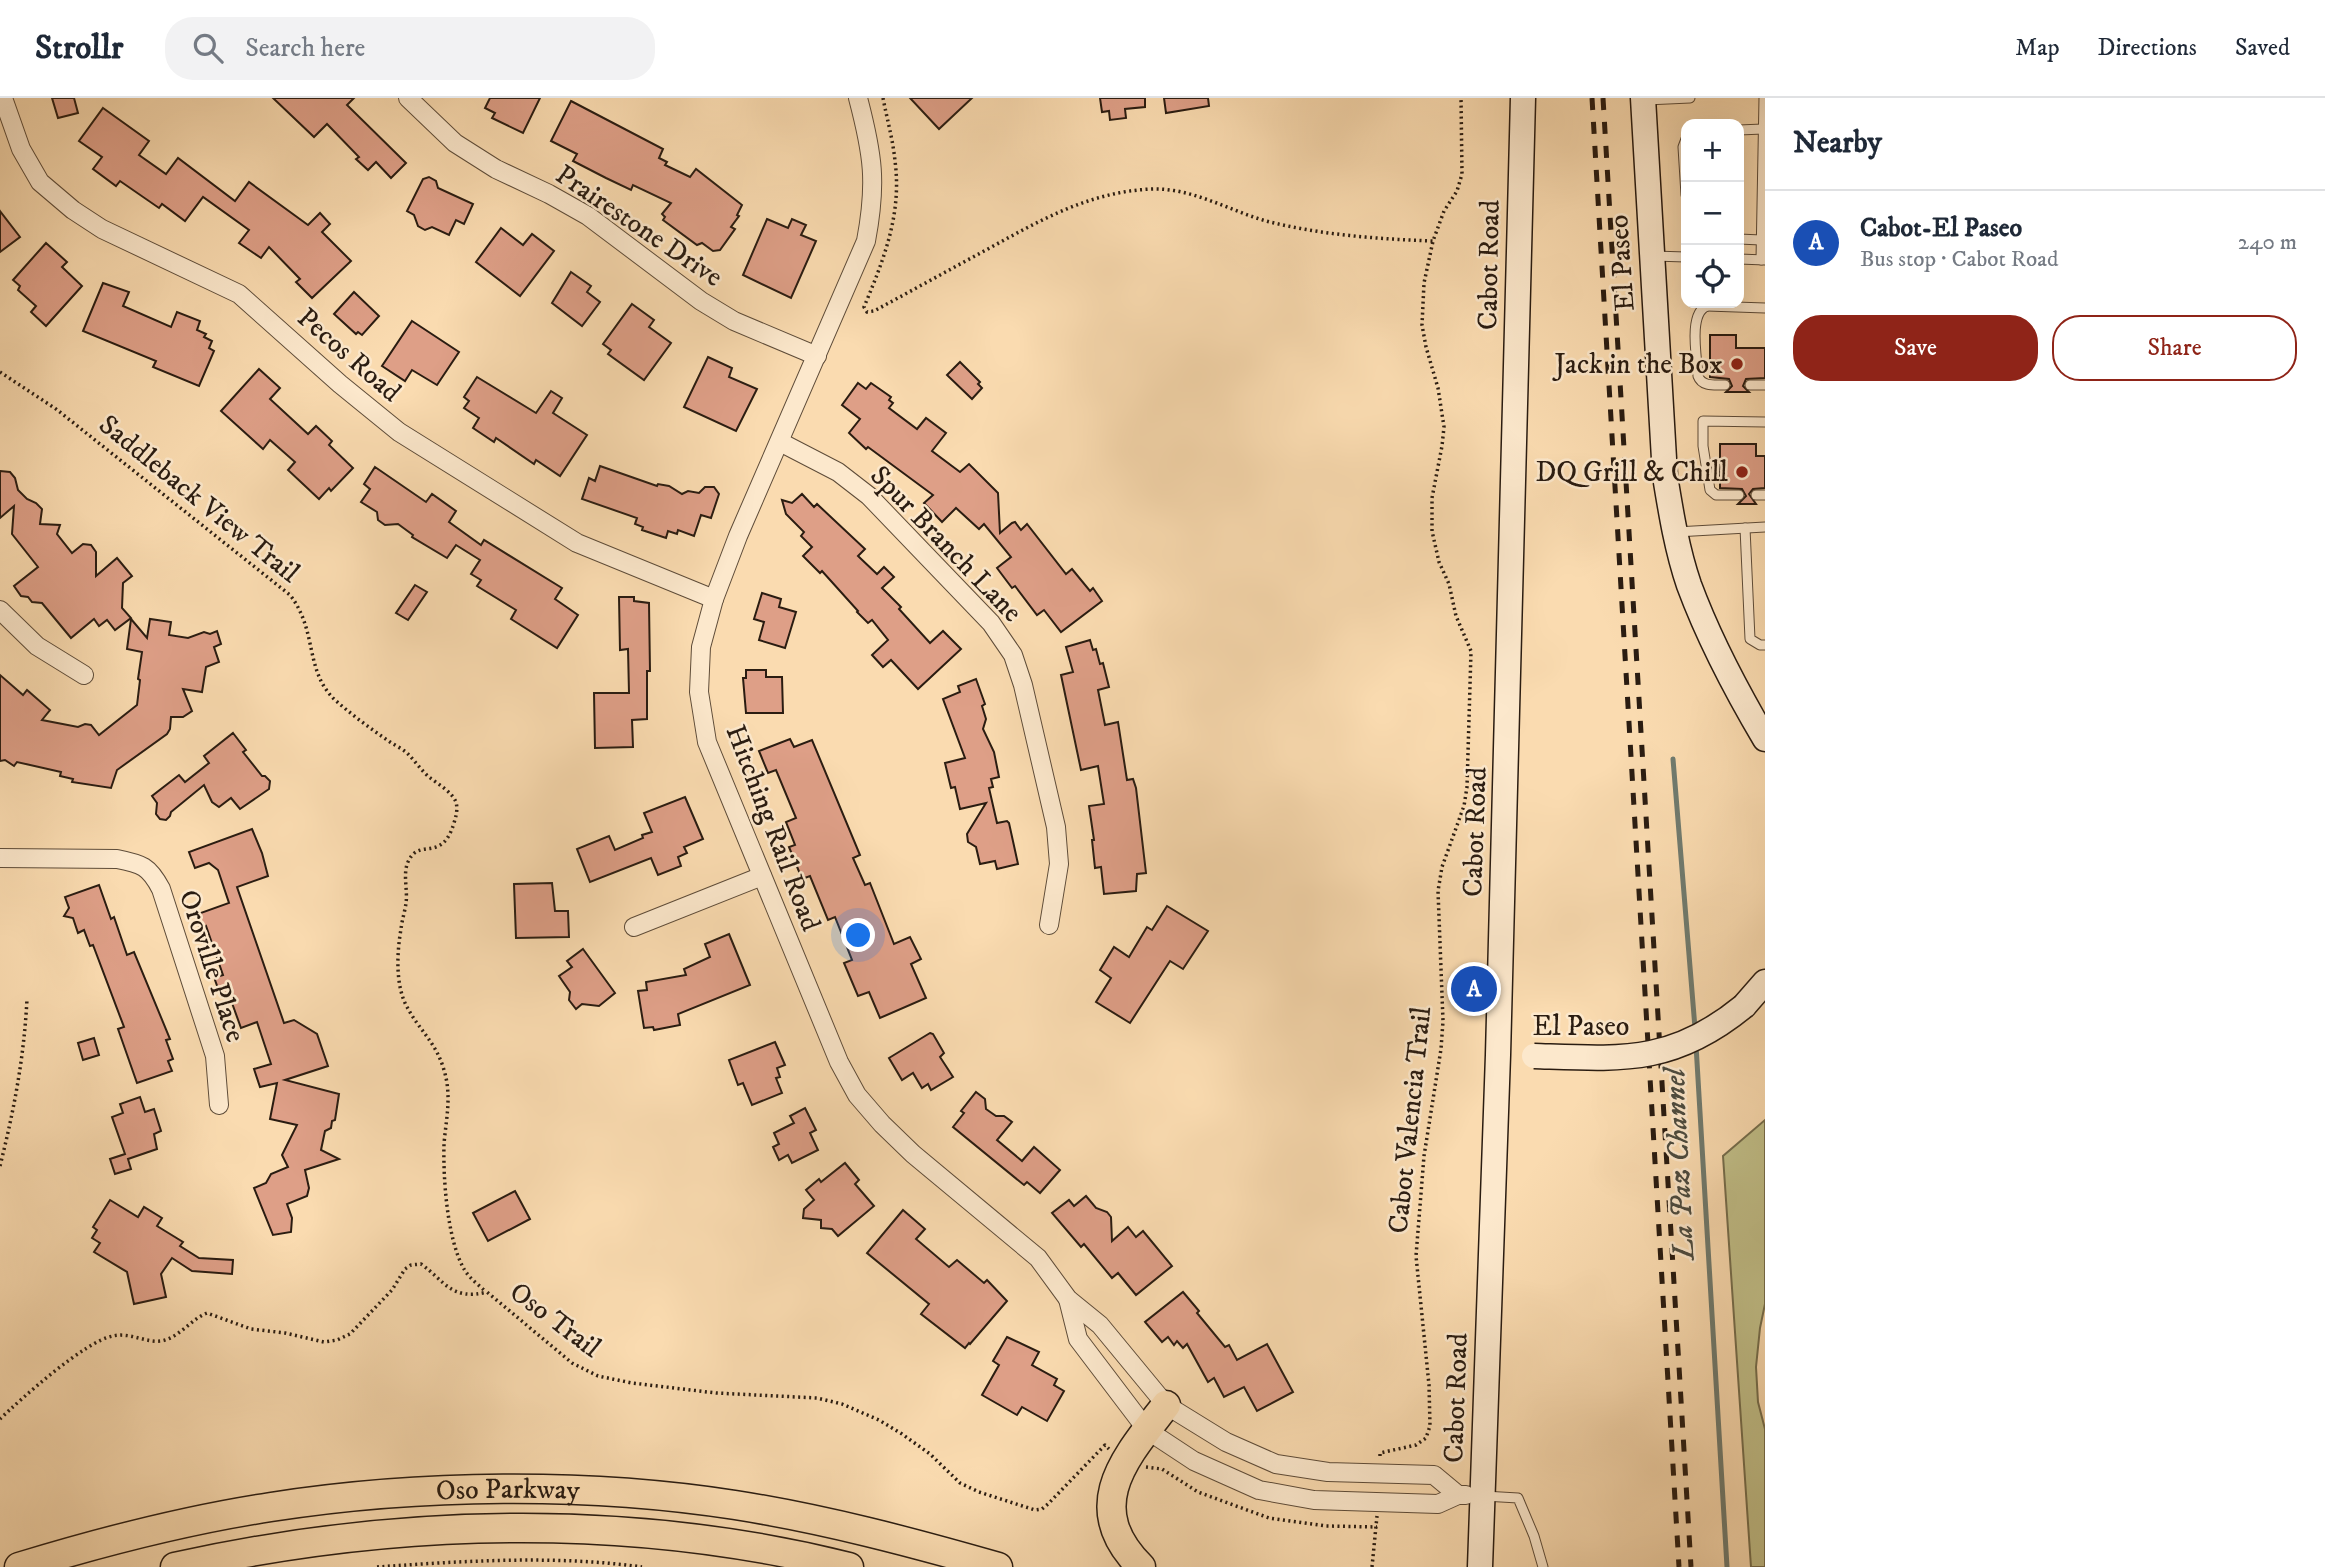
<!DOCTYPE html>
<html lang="en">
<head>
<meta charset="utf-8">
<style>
	body { margin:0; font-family:"IM FELL DW Pica",serif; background:#f2f2f3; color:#1f2937 }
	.controls { position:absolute; right:21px; top:21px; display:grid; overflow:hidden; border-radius:14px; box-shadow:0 7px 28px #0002 }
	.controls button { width:63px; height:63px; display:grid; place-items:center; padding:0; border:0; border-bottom:2px solid #e0e1e3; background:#fff; color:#1f2937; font:35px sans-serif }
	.you { position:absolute; left:859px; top:838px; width:24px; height:24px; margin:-18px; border:5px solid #fff; border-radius:50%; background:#1a73e8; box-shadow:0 0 0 10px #1a73e833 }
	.badge { display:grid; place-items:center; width:46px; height:46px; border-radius:50%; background:#8f2418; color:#fff; font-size:23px; font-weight:700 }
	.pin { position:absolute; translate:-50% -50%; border:4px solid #fff; box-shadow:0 2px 7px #0006 }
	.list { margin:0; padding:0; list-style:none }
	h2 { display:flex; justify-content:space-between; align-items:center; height:91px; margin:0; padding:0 28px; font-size:30px }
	h2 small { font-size:23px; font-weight:400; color:#747a83 }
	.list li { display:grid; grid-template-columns:46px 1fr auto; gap:21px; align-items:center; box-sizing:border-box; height:105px; padding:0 28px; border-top:2px solid #e0e1e3 }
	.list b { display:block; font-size:26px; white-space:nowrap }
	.list p { margin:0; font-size:23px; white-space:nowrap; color:#747a83 }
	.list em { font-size:23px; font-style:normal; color:#747a83 }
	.actions { display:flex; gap:14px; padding:21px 28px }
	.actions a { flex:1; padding:16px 0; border:2px solid #8f2418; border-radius:28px; text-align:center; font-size:24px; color:#8f2418 }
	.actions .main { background:#8f2418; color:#fff }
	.icon { flex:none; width:38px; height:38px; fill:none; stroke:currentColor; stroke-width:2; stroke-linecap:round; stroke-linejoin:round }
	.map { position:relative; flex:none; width:1765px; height:1469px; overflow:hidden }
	header { display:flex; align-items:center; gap:42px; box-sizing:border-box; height:98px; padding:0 35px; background:#fff; border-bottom:2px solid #e0e1e3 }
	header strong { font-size:33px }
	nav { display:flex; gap:38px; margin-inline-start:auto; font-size:24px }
	.search { width:490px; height:63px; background:#f2f2f3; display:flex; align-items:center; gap:18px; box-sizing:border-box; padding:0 24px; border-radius:28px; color:#747a83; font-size:26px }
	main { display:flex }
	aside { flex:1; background:#fff }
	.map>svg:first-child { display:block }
</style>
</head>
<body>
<header>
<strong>Strollr</strong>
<div class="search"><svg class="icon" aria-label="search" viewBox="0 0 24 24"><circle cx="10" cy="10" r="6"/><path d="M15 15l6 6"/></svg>Search here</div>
<nav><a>Map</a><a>Directions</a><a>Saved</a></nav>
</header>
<main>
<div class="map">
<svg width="1765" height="1469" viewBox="0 0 1765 1469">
	<rect width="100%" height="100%" fill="#fadbb0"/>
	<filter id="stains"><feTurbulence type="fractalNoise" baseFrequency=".00286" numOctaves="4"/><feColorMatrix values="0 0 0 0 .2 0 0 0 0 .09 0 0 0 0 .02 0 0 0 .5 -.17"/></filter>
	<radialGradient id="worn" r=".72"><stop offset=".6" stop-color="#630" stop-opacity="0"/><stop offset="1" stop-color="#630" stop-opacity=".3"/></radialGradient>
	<path fill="#c1bf89" stroke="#766e4d" stroke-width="2" d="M1765,1022V1206L1760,1230L1756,1269L1758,1304L1765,1331V1469H1751L1723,1058Z"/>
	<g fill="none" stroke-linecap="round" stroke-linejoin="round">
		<g stroke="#707b6f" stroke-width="5">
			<path d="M1673,661L1695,930"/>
			<path d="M1696,947L1727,1469"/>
		</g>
	</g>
	<g fill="#de9f87" stroke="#2a1c11" stroke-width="2">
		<path d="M52,0H74L78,15L58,20Z"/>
		<path d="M273,0H354L347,7L406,65L391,80L376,64L368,72L356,61L359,59L327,26L314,39Z"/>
		<path d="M490,0H540L523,35L492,20L495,15L485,10Z"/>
		<path d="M910,0H972L939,31Z"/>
		<path d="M1100,0H1145V9L1125,11L1126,20L1110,22L1109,13L1102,14Z"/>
		<path d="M1164,0H1208L1209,8L1166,15Z"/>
		<path d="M571,3L663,51L659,60L667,64L665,67L690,79L696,71L742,107L737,117L739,118L731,129L735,131L720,152L713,153L702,145L697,147L663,122L665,119L662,116L671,105L633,87L631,92L606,80L573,63L577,56L551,43Z"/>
		<path d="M103,10L149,43L139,57L166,76L178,60L235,103L249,84L308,127L320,115L330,126L322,134L351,163L312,200L296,184L300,181L269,149L261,160L239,145L249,132L203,99L185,123L162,106L159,110L120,83L116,88L93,71L102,59L79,43Z"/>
		<path d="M429,79L436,83L438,90L473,106L464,126L456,122L449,137L432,129L425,132L418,128L414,117L407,113L423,81Z"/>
		<path d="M0,113L20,139L0,154Z"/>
		<path d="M767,121L788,130L792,121L806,127L801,137L816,143L791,200L743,177Z"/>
		<path d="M501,130L523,147L532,136L554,153L520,198L476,164Z"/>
		<path d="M46,145L67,164L62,169L82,188L46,228L31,214L36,208L18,192L20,188L13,182Z"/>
		<path d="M571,174L591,188L587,194L600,204L582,228L552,205Z"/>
		<path d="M103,185L129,194L123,208L171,229L177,214L200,223L197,232L206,236L204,239L212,243L209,250L214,253L199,288L153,269L156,263L83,233Z"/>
		<path d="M354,194L379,218L362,237L358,234L356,236L334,216Z"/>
		<path d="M632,206L654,222L649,229L671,245L644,282L608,256L611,252L603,246Z"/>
		<path d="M412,223L459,254L437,287L412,272L405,283L382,268Z"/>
		<path d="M1710,237H1736V250H1765V280L1746,281L1743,288L1749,294H1726L1732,288L1729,281L1710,279Z"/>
		<path d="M708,259L732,270L729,279L757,291L736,333L684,309Z"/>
		<path d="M960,264L980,284L978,286L982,290L972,301L947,277Z"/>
		<path d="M259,271L280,290L270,301L308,336L316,328L332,343L329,347L353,370L331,393L329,390L319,401L288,372L295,364L270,342L263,351L221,313Z"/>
		<path d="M477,279L536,315L551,293L562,300L553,315L587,337L560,378L536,362L534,366L496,340L494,344L473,330L479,320L464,310L469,303L464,299Z"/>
		<path d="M858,285L866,291L871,285L891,299L889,302L893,305L889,310L917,331L926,320L946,335L932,353L960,374L969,366L998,395L1000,435L1012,425L1015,424L1021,432L1027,426L1066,476L1072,471L1090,493L1093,490L1102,503L1061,534L1044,512L1037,517L1015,488L1012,490L997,470L1011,459L984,426L979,431L956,410L942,424L924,405L933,397L868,349L866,351L849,335L860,321L842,307Z"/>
		<path d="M1720,346H1756V358H1765V390L1753,391L1749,396L1756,406H1738L1746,398L1742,391L1720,390Z"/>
		<path d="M600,368L657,388L658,386L669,388L682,396L688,393L699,395L705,389H714L719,396L711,420L701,417L694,438L678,432L677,436L668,433L666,440L642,432L643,429L635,426L637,420L582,401L589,380L595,383Z"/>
		<path d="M375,369L426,404L432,396L456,413L449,424L481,447L484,442L562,490L555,501L578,517L557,550L511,521L516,512L477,488L481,482L471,476L480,462L456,447L447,460L412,439L413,437L398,426L385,427L378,422L377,414L361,404L370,391L364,386Z"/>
		<path d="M0,373L10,374L15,380L18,392L27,401L36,405L42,411L40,426L60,427L57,436L72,455L83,446L91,447L96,454V478L117,460L132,478L123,485L122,510L131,520L115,532L107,522L99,528L94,521L71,540L42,505L32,504L28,499L21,498L14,488L38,469L12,436L14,408L0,420Z"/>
		<path d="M802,396L814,409L817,406L865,451L858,458L877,476L884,469L894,479L882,490L901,509L899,511L930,545L943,533L961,551L918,591L891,562L883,569L872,557L888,542L872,522L868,525L857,514L858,513L822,473L820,475L803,458L812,449L801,438L804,434L786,416L782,402L792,405Z"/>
		<path d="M415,487L427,494L408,522L396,515Z"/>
		<path d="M762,495L781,501L779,509L796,514L785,550L759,542L764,524L754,521Z"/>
		<path d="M619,499H634V503L649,505L650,573H647V621L632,622L633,649L595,650L594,595H629L628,551L620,552Z"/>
		<path d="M131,521L147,540L150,521L171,524L169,537L188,540L204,534L210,536L217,533L221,546L214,549L219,564L206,569L202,594L183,591L192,613L183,619H171L170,631L167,636L117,672L111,690L72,684L73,681L60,678L61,674L17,664L14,668L5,662L0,663V577L23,597L27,592L50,612L42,622L78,629L85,626L91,627L99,637L137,607L140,582L138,581L142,554L127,551Z"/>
		<path d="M1090,542L1093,552L1096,551L1100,566L1103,565L1109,589L1098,592L1105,627L1118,624L1127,682L1133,681L1136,690L1146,775L1137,776L1136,793L1104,796L1101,769L1095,770L1092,742H1094L1089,708L1104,706L1098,668L1081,672L1061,577L1073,574L1066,549Z"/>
		<path d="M746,572H766V579H782L783,615H746L743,580H746Z"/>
		<path d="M976,581L985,606L982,608L986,621L983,631L994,654L999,679L991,681L993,689L989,690L997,725L1007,723L1009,725L1018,766L997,771L995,763L980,766L976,749L968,744L967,736L986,705L960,711L955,689L951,690L945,665L965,660L943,601L960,594L958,588Z"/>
		<path d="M233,635L246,652L243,654L262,678H265L270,683L269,691L240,711L231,700L219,709L212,704L204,687L171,714L170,718L166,722L160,721L156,716L157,705L152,698L179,677L185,684L209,665L204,658Z"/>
		<path d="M790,641L794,649L812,642L860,757L853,760L865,787L870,785L894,846L910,839L921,861L911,866L926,900L880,920L869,894L858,898L844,865L852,862L835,819L828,822L810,778L802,781L789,749L795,747L786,724L796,720L776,672L768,675L759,653Z"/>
		<path d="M685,699L703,741L684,749L687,755L678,759L681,768L658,777L651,760L590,784L577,751L609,738L615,752L643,740L642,737L652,734L644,715Z"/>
		<path d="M252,731L262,755L268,778L237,789L284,925L294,922L317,936L328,968L285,982L339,996L335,1022L332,1023L331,1030L325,1033L321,1052L339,1061L305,1072L309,1090L307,1098L287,1106L292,1120L291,1134L273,1137L254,1090L266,1085L271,1076L288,1069L282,1057L297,1027L270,1021L277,985L260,989L254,971L271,966L257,924L241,930L232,905L229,906L225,895L220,896L215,882L216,879L223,877L206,828L200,831L195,817L229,805L218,772L209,765L195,770L189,754Z"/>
		<path d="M552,785L555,813H568L569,839L516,840L514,786Z"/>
		<path d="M99,787L111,821L114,819L127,857L134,854L170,941L166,942L173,961L168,963L172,973L137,985L118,931L124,929L93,847L90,848L84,832L78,835L73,820L64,818L69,810L65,799Z"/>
		<path d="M1167,808L1208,833L1183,871L1170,863L1130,925L1096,904L1111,880L1100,872L1114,849L1129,859L1147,829L1152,832Z"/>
		<path d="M729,836L750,887L678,916L680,927L654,932L653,929L644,930L638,893L647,892L646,884L686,877L684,871L710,859L705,846Z"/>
		<path d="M583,851L615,895L599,908L582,906L576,911L569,902L570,894L559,878L572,869L567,863Z"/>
		<path d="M930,935L933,936L944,955L940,959L953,979L931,992L928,986L922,990L913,975L902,982L889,960Z"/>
		<path d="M94,940L99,957L83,962L78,945Z"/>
		<path d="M775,944L785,967L777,970L780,979L776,980L782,995L752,1007L743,985L738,987L729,962Z"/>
		<path d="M976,994L985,1001L986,1011L996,1018H1004L1012,1024L997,1042L1022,1063L1034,1049L1060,1072L1040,1095L1027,1084L1024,1087L953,1029L964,1015L961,1013Z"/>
		<path d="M140,999L145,1014L154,1011L161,1033L154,1036L157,1051L128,1061L131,1071L115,1076L110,1061L125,1056L112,1019L123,1015L120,1006Z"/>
		<path d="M805,1010L816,1032L810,1035L818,1052L792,1065L788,1057L779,1062L773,1049L779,1046L774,1035L794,1025L790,1018Z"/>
		<path d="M845,1065L859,1082L855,1086L874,1108L838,1138L832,1131L821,1130V1122L803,1120L804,1111L814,1102L806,1092L819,1081L821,1084Z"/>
		<path d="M515,1093L530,1121L488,1143L473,1115Z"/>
		<path d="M1086,1098L1096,1110L1107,1114L1111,1119L1112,1143L1128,1129L1136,1139L1143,1133L1172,1168L1136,1197L1118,1175L1112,1180L1084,1146L1081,1149L1052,1115L1069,1102L1074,1108Z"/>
		<path d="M110,1102L138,1119L144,1109L162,1120L157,1128L183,1144L180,1148L199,1160L233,1162L232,1176L192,1173L172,1160L161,1176L166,1199L134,1206L127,1174L94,1154L100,1145L92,1140L97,1132L93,1129Z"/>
		<path d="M903,1112L925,1131L916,1141L949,1169L957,1162L984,1185L987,1182L1007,1203L970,1246L969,1245L965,1250L921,1216L929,1206L867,1155Z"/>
		<path d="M1183,1194L1199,1213L1197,1215L1225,1249L1229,1247L1237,1262L1267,1246L1293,1294L1257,1313L1244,1289L1224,1299L1214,1280L1208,1284L1187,1246L1183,1250L1177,1243L1174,1247L1168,1239L1162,1244L1145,1224Z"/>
		<path d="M1007,1239L1039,1254L1032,1267L1057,1281L1054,1287L1064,1293L1047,1323L1022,1309L1017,1317L982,1297L999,1267L993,1263Z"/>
	</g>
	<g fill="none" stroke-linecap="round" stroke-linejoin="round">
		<g stroke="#5e4c39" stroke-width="11">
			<g id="lane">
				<path d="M1646,2L1690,0"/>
				<path d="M1739,32L1763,31"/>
				<path d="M1686,97L1683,49L1686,41"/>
				<path d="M1739,141L1761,142"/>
				<path d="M1653,158L1686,159"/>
				<path d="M1739,161L1765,162"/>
				<path d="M1761,162L1764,0"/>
				<path d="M1707,205V208L1765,210"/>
				<path d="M1707,208C1688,215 1697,260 1698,278C1702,289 1715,287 1725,287"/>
				<path d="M1750,287H1765"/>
				<path d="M1739,397H1716L1710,392L1703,348V323L1765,324"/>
				<path d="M1756,397H1765"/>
				<path d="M1745,430L1750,541L1760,547H1765"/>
				<path d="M1676,434L1765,429"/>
				<path d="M1484,1398L1518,1400L1534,1438L1543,1469"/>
			</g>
		</g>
		<g stroke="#5e4c39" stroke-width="20">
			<g id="street">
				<path d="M3,0L21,51L40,84L73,112L102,131L239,196L340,286L399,334L577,445L714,501"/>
				<path d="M408,0L455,45L496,71L549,96L588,118L701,203L734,223L817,258"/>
				<path d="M858,0C873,57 877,85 866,143L738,438L714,501L701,549L699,594L707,644L839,964L857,997L882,1026L913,1056L1038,1160L1068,1201L1100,1227L1166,1307L1226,1344L1276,1366L1328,1374L1434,1377L1458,1397"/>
				<path d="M780,344L838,374L869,398L991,525L1013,557L1023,587L1056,729L1059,766L1049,827"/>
				<path d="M0,512L37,548L84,577"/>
				<path d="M0,760L117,761C142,766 149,768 161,791L215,958L219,1007"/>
				<path d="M634,829L762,778"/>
				<path d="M1068,1201L1078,1241L1147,1332L1194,1363L1259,1392L1314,1402L1438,1406L1458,1397H1466"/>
			</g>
		</g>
		<g stroke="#2a1c11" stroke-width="27">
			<g id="secondary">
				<path d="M1643,0L1665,378C1671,415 1677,452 1689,487C1709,541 1736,592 1765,641"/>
				<path d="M1744,908L1765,884"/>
				<path d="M1480,1469L1498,957L1523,0"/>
			</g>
		</g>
		<g stroke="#2a1c11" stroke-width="31">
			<g id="primary">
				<path id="s1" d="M19,1469C101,1444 185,1422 271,1409C419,1386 587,1384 735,1407C824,1421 911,1444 998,1469"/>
				<path d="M175,1469C395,1420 629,1414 849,1469"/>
				<path d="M1141,1469C1080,1408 1126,1359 1166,1307"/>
			</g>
		</g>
		<g stroke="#2a1c11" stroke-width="3.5" stroke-dasharray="2 3.5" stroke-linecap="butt">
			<path d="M883,0C887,21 893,42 895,63C902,116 884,161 864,209L867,214L874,213C911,193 949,172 986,152C1039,123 1090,93 1153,91C1194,90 1231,114 1270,124C1323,137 1378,141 1433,143"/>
			<path d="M0,274L56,311L290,497C318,533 304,572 335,602C352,617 371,631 390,644C396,648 403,651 408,656C415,663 421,672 429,679C438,686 452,694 456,704C458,712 456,718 454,725C442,765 420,740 409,762C402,774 408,792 406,805C405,813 402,822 401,831C397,854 395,887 407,909C419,932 436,944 444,972C452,998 446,1021 444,1046C443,1080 447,1141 464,1171C469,1180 479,1187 486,1194"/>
			<path d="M0,1068C14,1012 24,960 27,901"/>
			<path d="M0,1321C22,1300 85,1243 113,1238C130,1234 146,1245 161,1243C179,1240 191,1221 207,1215L251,1231L285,1235L324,1244L337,1242L350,1236L392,1192L405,1171L411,1167L421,1166C445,1183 451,1203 487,1194L572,1265L598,1278L632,1285L716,1295L817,1300L842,1306L879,1322L902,1336L930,1356L960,1385L979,1394L1035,1412L1042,1411L1048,1406L1105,1347L1109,1351"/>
			<path d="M1380,1358V1355L1416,1347L1426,1340L1430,1328L1429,1287L1416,1158L1424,1058L1441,951L1443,923L1438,793L1442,769L1464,708L1467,689L1471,553L1456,518L1449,486L1439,464L1432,433V400L1442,348L1444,329L1438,290L1426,249L1422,227L1424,185L1433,143L1444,113L1457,93L1462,76L1461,0"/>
			<path d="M1146,1369L1162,1371L1198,1394L1269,1420L1326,1428L1377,1429"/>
			<path d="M377,1469C463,1463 556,1457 642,1469"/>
			<path d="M1372,1469L1377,1418"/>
		</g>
		<use href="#lane" stroke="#fce8cc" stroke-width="9"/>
		<use href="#street" stroke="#fce8cc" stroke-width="18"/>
		<use href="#secondary" stroke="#fce8cc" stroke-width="24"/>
		<use href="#primary" stroke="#fadbb0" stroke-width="28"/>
		<g stroke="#2a1c11" stroke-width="5" stroke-dasharray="12 12" stroke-linecap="butt">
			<path d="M1592,0L1679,1469"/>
			<path d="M1603,0L1691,1469"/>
		</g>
		<g stroke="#2a1c11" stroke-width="27" stroke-linecap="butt">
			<path id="secondary-bridge" d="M1534,958C1621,961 1672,967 1744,908"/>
		</g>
		<use href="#secondary-bridge" stroke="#fce8cc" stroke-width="24"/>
	</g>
	<g fill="#8f2418" stroke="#fce8cc" stroke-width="2.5">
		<circle cx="1737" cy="266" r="7"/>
		<circle cx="1742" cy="374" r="7"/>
	</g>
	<g text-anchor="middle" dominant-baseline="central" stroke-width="5" stroke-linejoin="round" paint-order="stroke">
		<g font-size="28" fill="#2a1c11" stroke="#fce8cc">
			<text transform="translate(639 128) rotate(34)">Prairestone Drive</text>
			<text transform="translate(1622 165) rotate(-94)">El Paseo</text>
			<text transform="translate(1489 167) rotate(-89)">Cabot Road</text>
			<text transform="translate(349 257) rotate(41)">Pecos Road</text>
			<text transform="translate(199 401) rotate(39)">Saddleback View Trail</text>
			<text transform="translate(946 446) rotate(46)">Spur Branch Lane</text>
			<text transform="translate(773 730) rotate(69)">Hitching Rail Road</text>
			<text transform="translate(1475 734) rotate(-88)">Cabot Road</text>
			<text transform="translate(212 868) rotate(72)">Oroville Place</text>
			<text x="1581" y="928">El Paseo</text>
			<text transform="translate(1410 1022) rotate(-84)">Cabot Valencia Trail</text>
			<text transform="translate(555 1222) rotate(37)">Oso Trail</text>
			<text transform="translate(1456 1300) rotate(-88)">Cabot Road</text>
			<text stroke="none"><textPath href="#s1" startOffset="497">Oso Parkway</textPath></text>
		</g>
		<g font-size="28" fill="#2a1c11" stroke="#fce8cc" text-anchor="end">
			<text x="1723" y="266">Jack in the Box</text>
			<text x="1728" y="374">DQ Grill &amp; Chill</text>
		</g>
		<g font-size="30" font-style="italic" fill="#4d4c40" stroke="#fce8cc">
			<text transform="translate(1680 1066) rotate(-93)">La Paz Channel</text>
		</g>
	</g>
	<rect width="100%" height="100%" filter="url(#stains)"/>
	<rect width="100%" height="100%" fill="url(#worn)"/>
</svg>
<div class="controls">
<button>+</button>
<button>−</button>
<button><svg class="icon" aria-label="locate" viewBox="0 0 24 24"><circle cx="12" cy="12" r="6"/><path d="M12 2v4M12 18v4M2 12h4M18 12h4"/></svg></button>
</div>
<div class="you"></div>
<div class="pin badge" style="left:1474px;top:891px;background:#1a4fb4">A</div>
</div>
<aside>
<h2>Nearby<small></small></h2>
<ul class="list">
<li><span class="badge" style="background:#1a4fb4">A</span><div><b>Cabot-El Paseo</b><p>Bus stop · Cabot Road</p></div><em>240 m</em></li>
</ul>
<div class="actions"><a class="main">Save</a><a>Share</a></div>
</aside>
</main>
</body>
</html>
